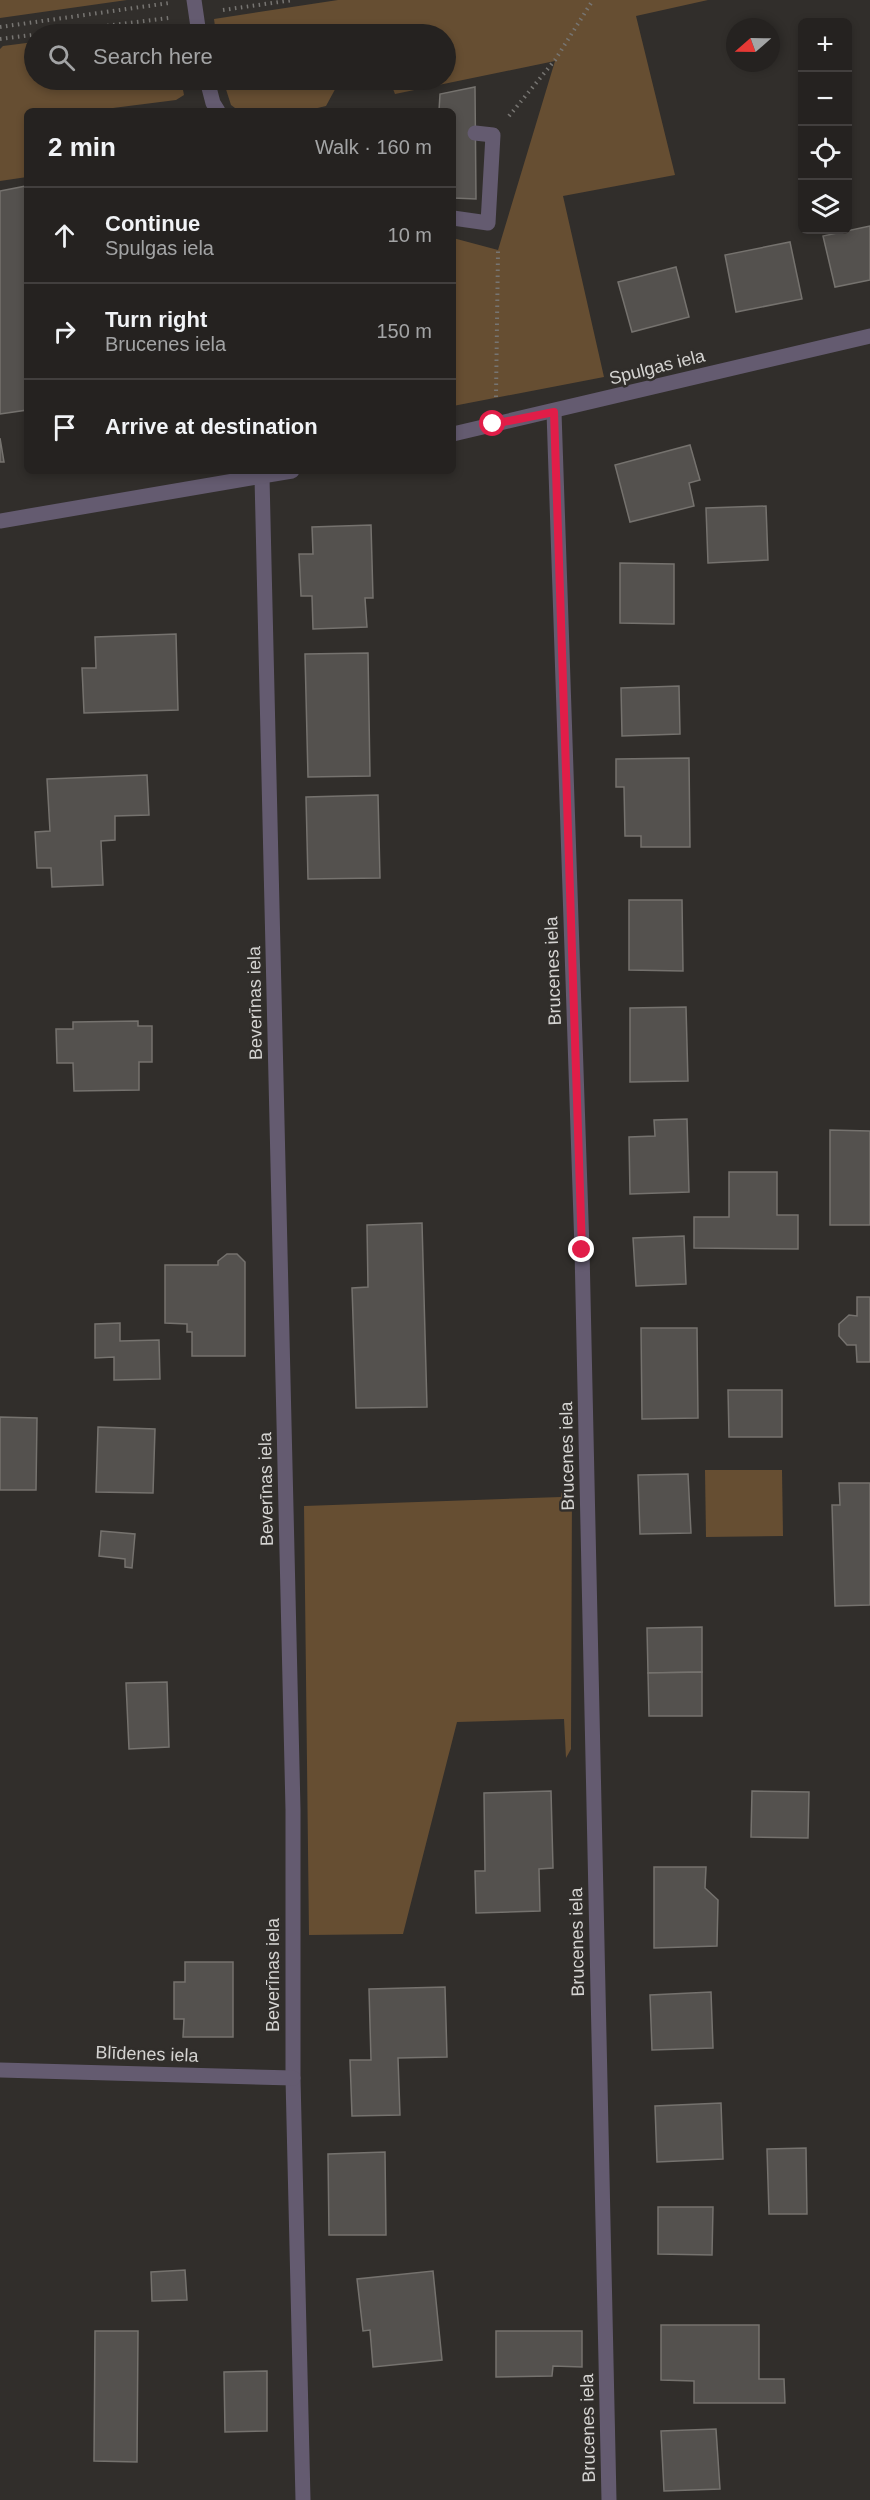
<!DOCTYPE html>
<html lang="en">
<head>
<meta charset="utf-8">
<style>
	body { margin:0; font-family:Arial,sans-serif; background:#2d2a29; color:#f1f3f6 }
	.controls { position:absolute; right:18px; top:18px; display:grid; overflow:hidden; border-radius:9px; box-shadow:0 3px 9px #0003 }
	.controls button { width:54px; height:54px; display:grid; place-items:center; padding:0; border:0; border-bottom:2px solid #423f3e; background:#252220; color:#f1f3f6; font:30px sans-serif }
	.compass { position:absolute; left:726px; top:18px; width:54px; height:54px; border-radius:50%; background:#252220; box-shadow:0 3px 9px #0003; rotate:250deg }
	.stop { position:absolute; width:18px; height:18px; margin:-14px; border:4px solid #e11d48; border-radius:50%; background:#fff }
	.stop.end { background:#e11d48; border-color:#fff; box-shadow:0 2px 6px #0008 }
	.list { margin:0; padding:0; list-style:none }
	h2 { display:flex; justify-content:space-between; align-items:center; height:78px; margin:0; padding:0 24px; font-size:26px }
	h2 small { font-size:20px; font-weight:400; color:#a3a4a5 }
	.list li { display:grid; grid-template-columns:39px 1fr auto; gap:18px; align-items:center; box-sizing:border-box; height:96px; padding:0 24px; border-top:2px solid #423f3e }
	.list b { display:block; font-size:22px; white-space:nowrap }
	.list p { margin:0; font-size:20px; white-space:nowrap; color:#a3a4a5 }
	.list em { font-size:20px; font-style:normal; color:#a3a4a5 }
	.icon { flex:none; width:33px; height:33px; fill:none; stroke:currentColor; stroke-width:2; stroke-linecap:round; stroke-linejoin:round }
	.map { position:relative; flex:none; width:870px; height:2500px; overflow:hidden }
	.search { position:absolute; background:#252220; box-shadow:0 3px 9px #0003; left:24px; top:24px; width:432px; height:66px; display:flex; align-items:center; gap:15px; box-sizing:border-box; padding:0 21px; border-radius:33px; color:#a3a4a5; font-size:22px }
	.panel { position:absolute; background:#252220; box-shadow:0 3px 9px #0003; left:24px; top:108px; width:432px; height:366px; border-radius:9px }
	.map>svg:first-child { display:block }
</style>
</head>
<body>
<div class="map">
<svg width="870" height="2500" viewBox="0 0 870 2500">
	<rect width="100%" height="100%" fill="#312e2b"/>
	<g fill="#664e32">
		<path d="M0,0H127L0,18Z"/>
		<path d="M338,0H708L636,16L675,175L563,196L604,377L453,406V238L498,250L555,61L395,94L393,89L377,80H446V34H216L214,19Z"/>
		<path d="M167,26L173,34H97L161,27Z"/>
		<path d="M34,42V80H181L184,95L176,100L113,108V111H27V177L0,181V49L3,46Z"/>
		<path d="M223,80H351L339,82L326,106L305,111H239L231,105Z"/>
		<path d="M705,1470H782L783,1536L706,1537Z"/>
		<path d="M572,1486L571,1749L566,1758L564,1719L457,1722L403,1934L309,1935L304,1506L561,1497V1493Z"/>
	</g>
	<g fill="#54514e" stroke="#75726e" stroke-width="1.5">
		<path d="M475,87L476,199L453,198V111H439L440,94Z"/>
		<path d="M26,186L27,410L0,414V191Z"/>
		<path d="M870,226V280L835,287L823,236Z"/>
		<path d="M790,242L802,299L736,312L725,255Z"/>
		<path d="M676,267L689,317L632,332L618,282Z"/>
		<path d="M0,438L4,462H0Z"/>
		<path d="M690,445L700,480L689,483L694,506L630,522L615,465Z"/>
		<path d="M766,506L768,560L708,563L706,508Z"/>
		<path d="M371,525L373,598H365L367,627L313,629L312,596H301L299,554H313L312,527Z"/>
		<path d="M620,563L674,564V624L620,623Z"/>
		<path d="M176,634L178,710L84,713L82,668H96L95,637Z"/>
		<path d="M368,653L370,776L308,777L305,654Z"/>
		<path d="M679,686L680,734L622,736L621,688Z"/>
		<path d="M689,758L690,847H641V836H625L624,787H616V759Z"/>
		<path d="M147,775L149,815L115,816V840L101,841L103,885L52,887L51,868H37L35,832L50,831L47,779Z"/>
		<path d="M378,795L380,878L308,879L306,797Z"/>
		<path d="M629,900H682L683,971L629,970Z"/>
		<path d="M686,1007L688,1081L630,1082V1008Z"/>
		<path d="M138,1021V1026H152V1062H139V1090L74,1091L73,1063H57L56,1029H73V1022Z"/>
		<path d="M687,1119L689,1192L630,1194L629,1137L655,1136L654,1120Z"/>
		<path d="M830,1130L870,1131V1225H830Z"/>
		<path d="M729,1172H777V1215H798V1249L694,1248V1217H729Z"/>
		<path d="M422,1223L427,1407L356,1408L352,1288L368,1287L367,1225Z"/>
		<path d="M684,1236L686,1284L636,1286L633,1238Z"/>
		<path d="M227,1254H237L245,1262V1356H192V1332H187V1324L165,1323V1265H218V1261Z"/>
		<path d="M857,1297H870V1362H857L856,1345H847L839,1336V1324L849,1315L857,1316Z"/>
		<path d="M120,1323V1341L159,1340L160,1379L114,1380V1357L95,1358V1324Z"/>
		<path d="M641,1328H697L698,1418L642,1419Z"/>
		<path d="M728,1390H782V1437H729Z"/>
		<path d="M0,1417L37,1418L36,1490H0Z"/>
		<path d="M98,1427L155,1429L153,1493L96,1492Z"/>
		<path d="M688,1474L691,1533L640,1534L638,1475Z"/>
		<path d="M839,1483H870V1605L835,1606L832,1505H840Z"/>
		<path d="M101,1531L135,1534L132,1568L125,1567V1559L99,1556Z"/>
		<path d="M702,1627V1672L648,1673L647,1628Z"/>
		<path d="M702,1672V1716H649L648,1673Z"/>
		<path d="M167,1682L169,1747L129,1749L126,1683Z"/>
		<path d="M551,1791L553,1868L539,1869L540,1911L476,1913L475,1871H485L484,1793Z"/>
		<path d="M752,1791L809,1792L808,1838L751,1837Z"/>
		<path d="M654,1867H706L705,1888L718,1900L717,1946L654,1948Z"/>
		<path d="M185,1962H233V2037H183L184,2019H174V1982H185Z"/>
		<path d="M445,1987L447,2057L398,2058L400,2115L352,2116L350,2060H371L369,1989Z"/>
		<path d="M711,1992L713,2048L652,2050L650,1995Z"/>
		<path d="M721,2103L723,2159L657,2162L655,2106Z"/>
		<path d="M806,2148L807,2214H769L767,2149Z"/>
		<path d="M385,2152L386,2235H329L328,2154Z"/>
		<path d="M658,2207H713L712,2255L658,2254Z"/>
		<path d="M185,2270L187,2300L152,2301L151,2272Z"/>
		<path d="M433,2271L442,2360L373,2367L370,2330L363,2331L357,2279Z"/>
		<path d="M661,2325H759V2379H784L785,2403H694V2381L661,2380Z"/>
		<path d="M95,2331H138L137,2462L94,2461Z"/>
		<path d="M496,2331H582V2367L553,2366L552,2376L496,2377Z"/>
		<path d="M267,2371V2431L225,2432L224,2372Z"/>
		<path d="M716,2429L720,2489L664,2491L661,2431Z"/>
	</g>
	<g fill="none" stroke-linecap="round" stroke-linejoin="round">
		<g stroke="#777572" stroke-width="4" stroke-dasharray="1.5 4.5" stroke-linecap="butt">
			<path d="M223,10L293,0"/>
			<path d="M0,27L169,3"/>
			<path d="M0,39L169,18"/>
			<path d="M509,116L555,60L593,0"/>
			<path d="M496,397L498,251"/>
		</g>
		<g stroke="#645b70" stroke-width="15">
			<path d="M194,0L199,34"/>
			<path d="M207,80L213,103L218,111"/>
			<path d="M453,218L488,223L493,135L475,133"/>
		</g>
		<g stroke="#645b70" stroke-width="15">
			<path d="M554,412L582,1249L609,2500"/>
			<path d="M453,434L870,336"/>
			<path d="M262,477L293,1810V2078L303,2500"/>
			<path d="M0,521L292,471"/>
			<path d="M0,2070L293,2078"/>
		</g>
	</g>
	<g fill="none" stroke-linecap="round" stroke-linejoin="round">
		<path stroke="#e11d48" stroke-width="8" d="M493,424L554,412L582,1250"/>
	</g>
	<g text-anchor="middle" dominant-baseline="central" stroke-width="5" stroke-linejoin="round" paint-order="stroke">
		<g font-size="18" fill="#d5d4d2" stroke="#312e2b">
			<text transform="translate(657 367) rotate(-14)">Spulgas iela</text>
			<text transform="translate(553 971) rotate(-92)">Brucenes iela</text>
			<text transform="translate(255 1003) rotate(-91)">Beverīnas iela</text>
			<text transform="translate(567 1456) rotate(-91)">Brucenes iela</text>
			<text transform="translate(266 1489) rotate(-91)">Beverīnas iela</text>
			<text transform="translate(577 1942) rotate(-91)">Brucenes iela</text>
			<text transform="translate(273 1975) rotate(-90)">Beverīnas iela</text>
			<text transform="translate(147 2054) rotate(2)">Blīdenes iela</text>
			<text transform="translate(588 2428) rotate(-91)">Brucenes iela</text>
		</g>
	</g>
</svg>
<div class="controls">
<button>+</button>
<button>−</button>
<button><svg class="icon" aria-label="locate" viewBox="0 0 24 24"><circle cx="12" cy="12" r="6"/><path d="M12 2v4M12 18v4M2 12h4M18 12h4"/></svg></button>
<button><svg class="icon" aria-label="layers" viewBox="0 0 24 24"><path d="M12 4l9 5-9 5-9-5zM3 14l9 5 9-5"/></svg></button>
</div>
<svg class="compass" viewBox="-18 -18 36 36"><path d="M0-13l5 13h-10z" fill="#e53935"/><path d="M0 13l5-13h-10z" fill="#a3a4a5"/></svg>
<div class="stop" style="left:493px;top:424px"></div>
<div class="stop end" style="left:582px;top:1250px"></div>
<div class="search"><svg class="icon" aria-label="search" viewBox="0 0 24 24"><circle cx="10" cy="10" r="6"/><path d="M15 15l6 6"/></svg>Search here</div>
<section class="panel">
<h2>2 min<small>Walk · 160 m</small></h2>
<ul class="list">
<li><svg class="icon" aria-label="ahead" viewBox="0 0 24 24"><path d="M12 20V5M6 11l6-6 6 6"/></svg><div><b>Continue</b><p>Spulgas iela</p></div><em>10 m</em></li>
<li><svg class="icon" aria-label="right" viewBox="0 0 24 24"><path d="M7 20v-9h11M14 6l5 5-5 5"/></svg><div><b>Turn right</b><p>Brucenes iela</p></div><em>150 m</em></li>
<li><svg class="icon" aria-label="arrive" viewBox="0 0 24 24"><path d="M6 21V4h12l-3 4 3 4H6"/></svg><div><b>Arrive at destination</b></div></li>
</ul>
</section>
</div>
</body>
</html>
